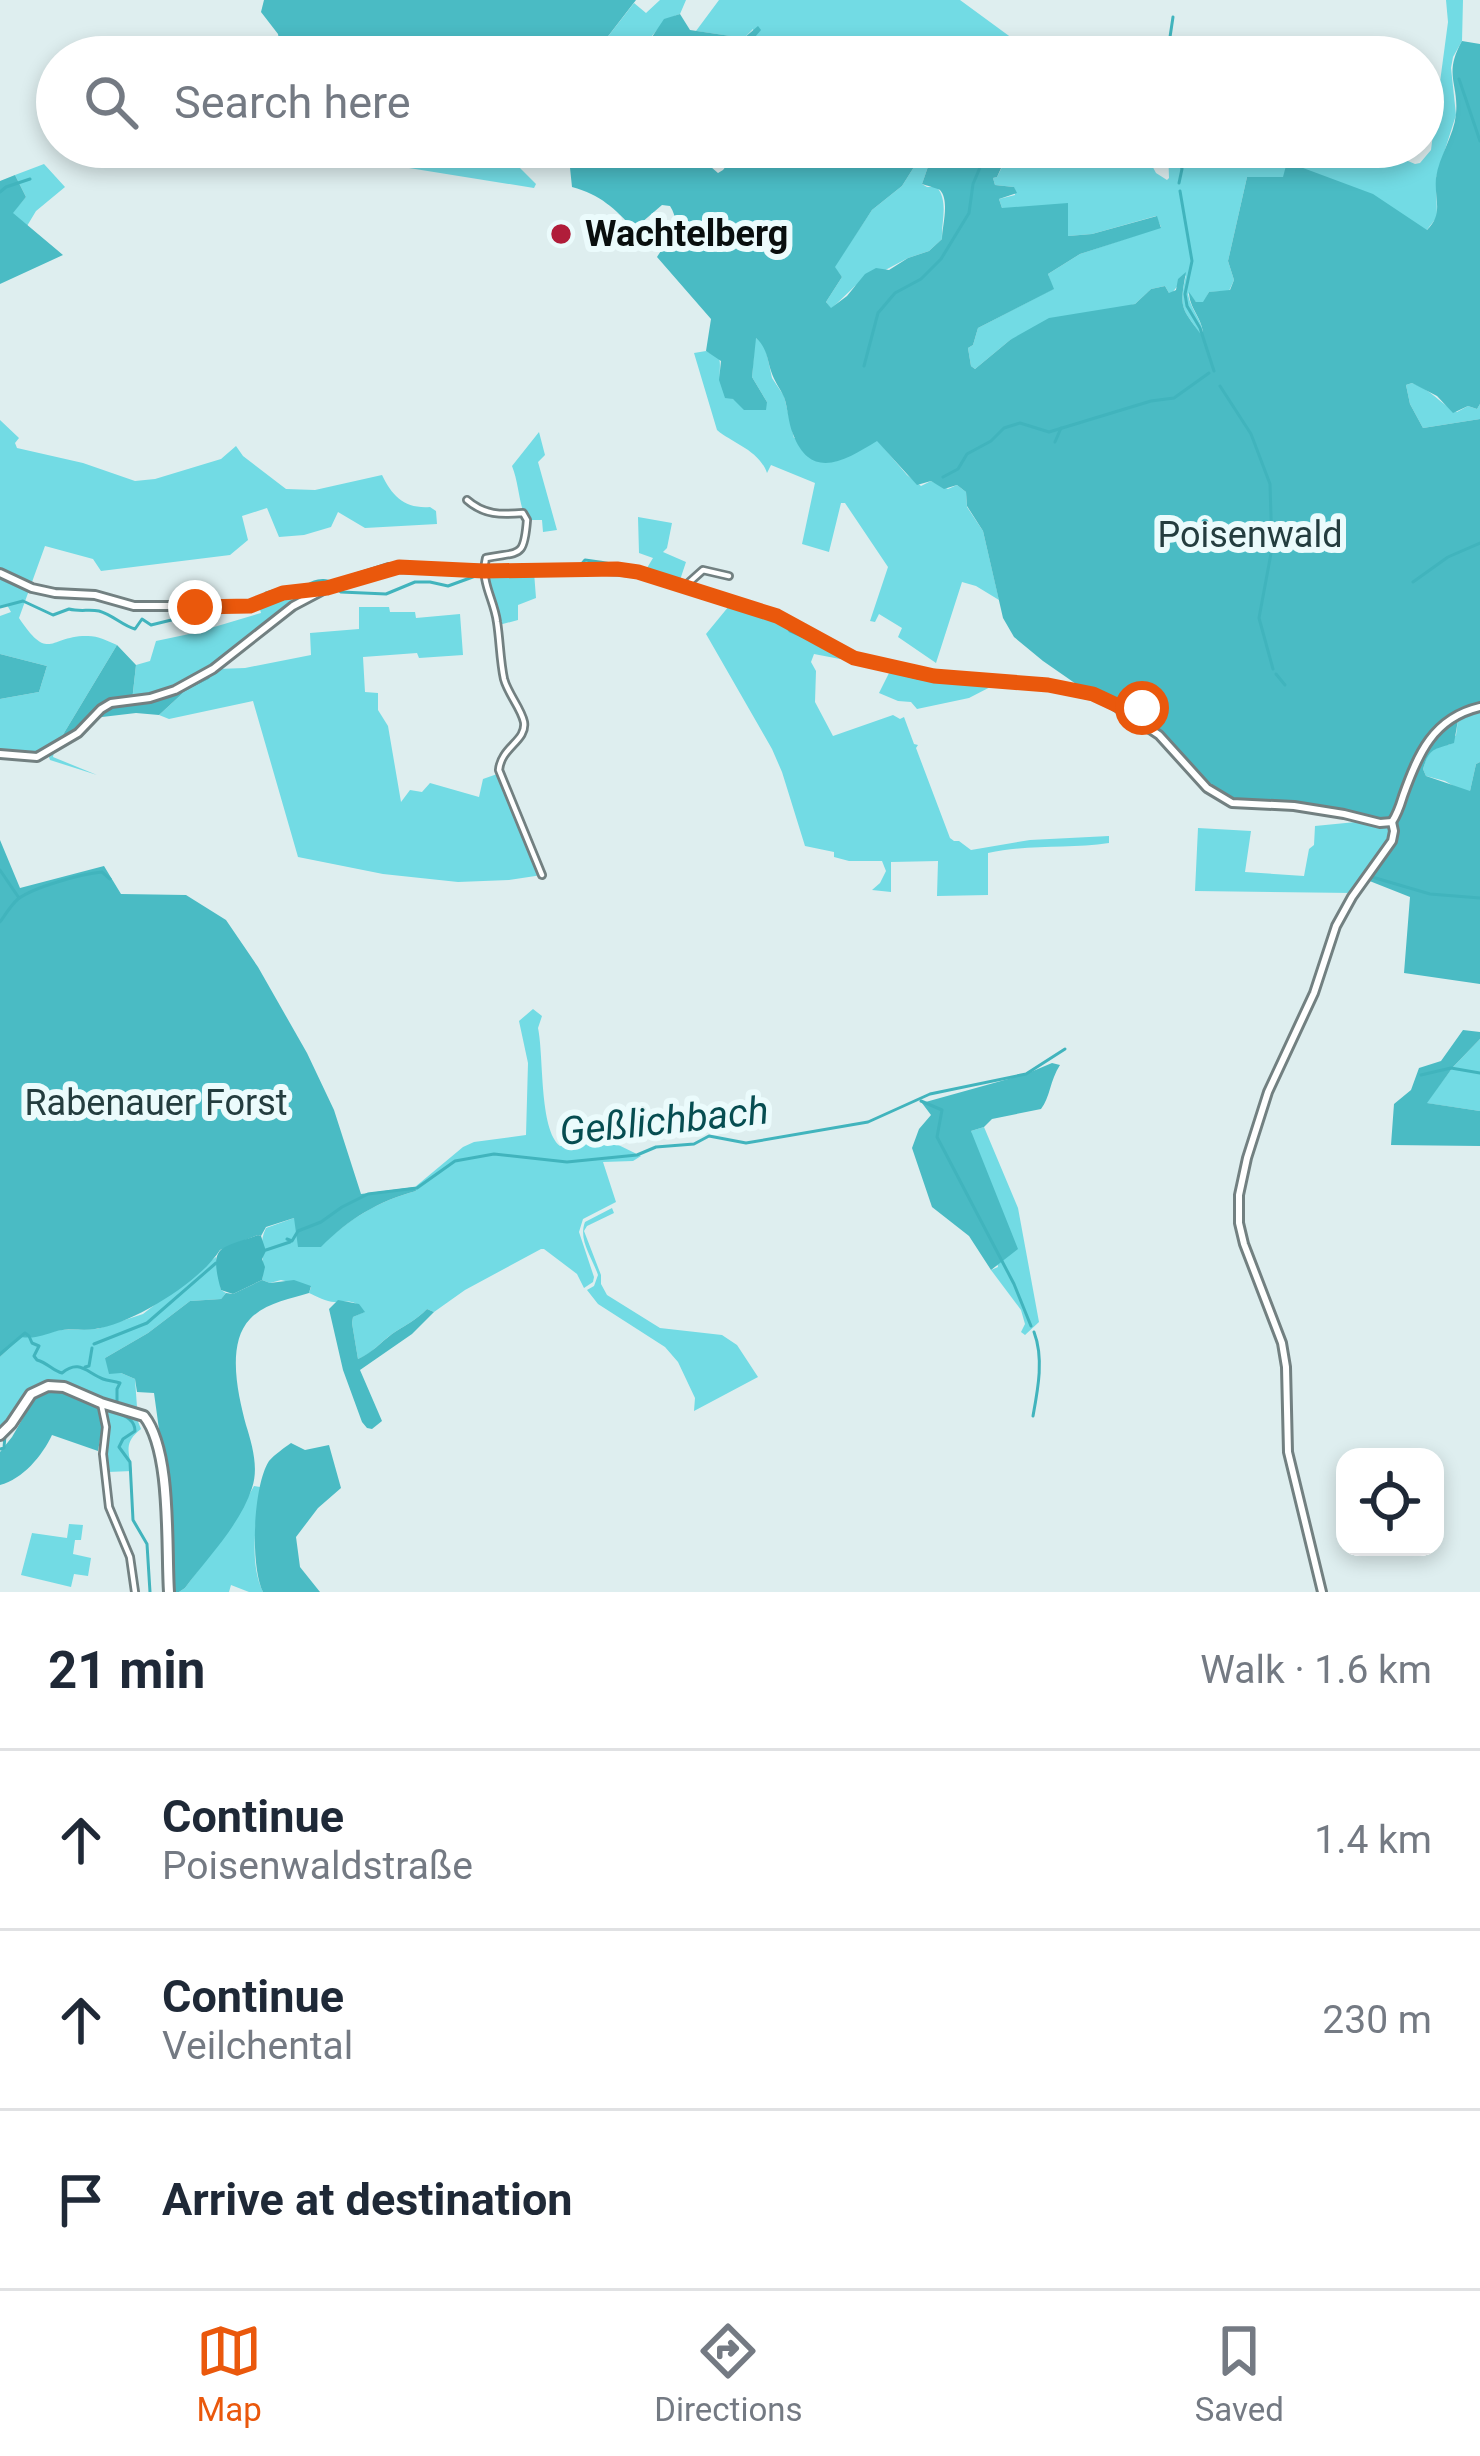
<!DOCTYPE html>
<html lang="en">
<head>
<meta charset="utf-8">
<style>
	body { margin:0; font-family:Roboto,sans-serif; background:#f2f2f3; color:#1f2937 }
	.controls { position:absolute; right:36px; bottom:36px; display:grid; overflow:hidden; border-radius:24px; box-shadow:0 6px 18px #0003 }
	.controls button { width:108px; height:108px; display:grid; place-items:center; padding:0; border:0; border-bottom:3px solid #e0e1e3; background:#fff; color:#1f2937; font:60px sans-serif }
	.stop { position:absolute; width:36px; height:36px; margin:-27px; border:9px solid #ea580c; border-radius:50%; background:#fff }
	.stop.end { background:#ea580c; border-color:#fff; box-shadow:0 3px 12px #0008 }
	.list { margin:0; padding:0; list-style:none }
	h2 { display:flex; justify-content:space-between; align-items:center; height:156px; margin:0; padding:0 48px; font-size:51px }
	h2 small { font-size:39px; font-weight:400; color:#747a83 }
	.list li { display:grid; grid-template-columns:78px 1fr auto; gap:36px; align-items:center; box-sizing:border-box; height:180px; padding:0 48px; border-top:3px solid #e0e1e3 }
	.list b { display:block; font-size:45px; white-space:nowrap }
	.list p { margin:0; font-size:39px; white-space:nowrap; color:#747a83 }
	.list em { font-size:39px; font-style:normal; color:#747a83 }
	.icon { flex:none; width:66px; height:66px; fill:none; stroke:currentColor; stroke-width:2; stroke-linecap:round; stroke-linejoin:round }
	.map { position:relative; flex:none; width:1480px; height:1592px; overflow:hidden }
	.search { position:absolute; background:#fff; box-shadow:0 6px 18px #0003; left:36px; right:36px; top:36px; height:132px; display:flex; align-items:center; gap:30px; box-sizing:border-box; padding:0 42px; border-radius:66px; color:#747a83; font-size:45px }
	.sheet { height:696px; background:#fff }
	nav { display:flex; justify-content:space-around; align-items:center; box-sizing:border-box; height:168px; border-top:3px solid #e0e1e3; background:#fff; font-size:33px; color:#747a83 }
	nav a { display:grid; justify-items:center; gap:6px }
	nav .on { color:#ea580c }
	.map>svg:first-child { display:block }
</style>
</head>
<body>
<div class="map">
<svg width="1480" height="1592" viewBox="0 0 1480 1592">
	<rect width="100%" height="100%" fill="#deeeef"/>
	<g fill="#72dbe4">
		<path d="M660,0H686L680,14C656,20 649,51 624,57C615,59 602,57 592,57L634,3L646,13Z"/>
		<path d="M719,0H960L1038,57L1029,54L1031,57H793L775,45L762,41L746,57H738L755,39L753,29L744,38L696,31Z"/>
		<path d="M1446,0H1463L1462,41L1453,57L1451,68L1456,115L1436,178L1437,217L1426,231L1283,177H1247L1228,261L1234,280L1229,291L1209,292L1204,302H1196L1188,293C1190,310 1204,320 1203,338C1183,308 1178,311 1186,275L1172,293H1169L1165,286L1151,289L1135,304L1010,340L975,369L971,366L968,348L973,345L978,328L1053,289L1048,274L1080,254L1161,227L1156,216L1092,234L1068,236L1002,208L999,199L1015,195L1014,187L995,185L993,178L997,177L1002,167L1004,154L1018,150L1019,147H1137L1143,156L1139,147H1142L1156,173L1167,180L1169,178L1168,147H1375L1415,164L1420,163L1431,150L1432,142L1448,22Z"/>
		<path d="M428,147H464L486,166L520,168L536,184L534,188L409,168L428,165Z"/>
		<path d="M917,147H940L931,158L922,184L927,187H937C949,203 941,221 942,239L929,251L908,258L855,286L831,309L826,302L842,277L834,267L872,210L902,186L919,159Z"/>
		<path d="M44,164L65,187L36,211L27,226L12,213L26,197L15,175Z"/>
		<path d="M755,337L765,346L772,378L784,396L794,438L877,440L907,475L921,486L931,481L948,489L957,485L966,492L967,507L983,531L999,600L976,586L962,582L936,663L898,637L902,628L879,614L875,622L870,621L888,567L845,503H841L829,552L802,544L815,483L771,465L767,473C759,450 732,443 717,430L694,353L706,351L719,358C721,365 719,371 720,378C723,405 747,403 767,402L752,377Z"/>
		<path d="M1412,383C1431,389 1440,404 1457,412L1468,406L1477,409L1480,404V419L1423,428L1410,404L1406,385Z"/>
		<path d="M0,420L19,438L15,443L17,448L83,463L135,481L155,479L221,459L236,446L243,456L286,489L315,490L382,475C392,496 405,509 430,507L436,511L437,524L365,528L338,512L331,527L304,535L279,537L267,508L242,516L248,540L230,555L101,571L93,559L45,546L19,618C50,664 49,635 88,636C98,636 108,641 117,645L58,743L99,714L102,717L54,752L53,757L97,775L50,760L48,754L37,757L0,754V699L39,692L47,666L0,654V616L11,612L7,605L0,608Z"/>
		<path d="M539,432L545,455L538,462L557,530L543,532L542,520H527C519,507 519,483 512,466Z"/>
		<path d="M638,517L672,523L667,548L663,552L686,562L679,583L649,573L647,568L653,558L639,553Z"/>
		<path d="M534,572L536,598L518,605V620L499,625L486,573Z"/>
		<path d="M314,592L287,607L217,669L245,668L311,655L310,633L359,629V607H389L390,612H415L416,618L460,614L463,655L419,658L417,653L363,657L365,692L378,693V710L388,726L401,802L410,790L422,792L430,783L479,797L483,779L500,773L542,875L509,880L458,882L383,874L298,857L253,701L169,719L159,715L184,692L209,679L132,702L136,665L150,661L156,641L194,633L261,613L259,606L286,596Z"/>
		<path d="M729,606L781,621L843,654L840,659L814,654L811,662L816,671L815,702L833,736L893,715L900,719L904,717L914,744L918,745L916,748L950,838L954,841H959L971,850L1030,840L1109,836V843C1069,849 1028,844 988,853V895L937,896L938,861L891,862V892L872,890L880,883L886,871L882,861H849L834,857V852L805,846L782,772L772,749L706,634Z"/>
		<path d="M891,669L927,677L998,683L969,698L917,709L911,702L898,701L879,693Z"/>
		<path d="M1480,709V762L1476,764L1470,791L1464,792L1445,781L1426,776L1423,769C1427,755 1432,745 1449,745L1456,735L1458,720Z"/>
		<path d="M1366,821L1392,829V836L1353,893L1195,891L1198,828L1251,831L1245,872L1304,876L1309,849L1314,845L1315,826Z"/>
		<path d="M533,1009L542,1016L538,1028C544,1057 539,1129 560,1146L586,1142L594,1130L604,1138L641,1156L633,1161L603,1162L616,1202L583,1219L579,1232L594,1277L593,1282L584,1288L577,1274L544,1249H541L465,1290L434,1312L427,1309C416,1320 404,1326 392,1334C379,1343 372,1354 358,1359L352,1323L353,1317L364,1312C355,1298 348,1302 334,1302C327,1302 316,1296 309,1293L311,1287L281,1280L270,1283L262,1280C266,1262 257,1245 266,1228L294,1218L321,1246C349,1219 378,1201 416,1191L415,1187L463,1147L474,1142L526,1135L528,1063L519,1021Z"/>
		<path d="M1480,1039V1111L1426,1103L1453,1067Z"/>
		<path d="M984,1127L1018,1208L1039,1322L1025,1335L1021,1332L1025,1324L1021,1310L991,1270L998,1267L971,1131Z"/>
		<path d="M612,1208L614,1213L587,1226L584,1231L601,1275V1284L607,1295L660,1328L722,1335L737,1345L758,1377L694,1411L695,1398L678,1362L665,1347L598,1304L587,1290L594,1286L598,1275C592,1257 578,1240 585,1222Z"/>
		<path d="M216,1257L221,1290L226,1293L221,1299L190,1301L148,1333L105,1358L121,1373L135,1379L137,1407C120,1404 110,1404 93,1397C77,1390 58,1375 39,1385C24,1393 13,1414 3,1429L0,1427V1357L21,1337L61,1330L97,1329L143,1314Z"/>
		<path d="M104,1408L137,1419L141,1429C123,1443 129,1451 132,1471L108,1472C105,1450 111,1429 104,1408Z"/>
		<path d="M254,1486L260,1487C257,1520 248,1561 263,1592H249L231,1585L229,1592H179L185,1588L233,1523Z"/>
		<path d="M69,1524L83,1525L81,1540H75L73,1554L91,1558L88,1576L74,1574L71,1587L21,1575L32,1533L67,1538Z"/>
	</g>
	<g fill="#4abbc4">
		<path d="M264,0H636L592,57H282L278,34L261,12Z"/>
		<path d="M680,14L690,30L744,38L758,26L761,30L738,57H627L650,40L664,19Z"/>
		<path d="M1462,41L1480,44V404L1477,409L1468,406L1453,413L1437,396L1412,383L1406,385L1410,404L1423,428L1480,419V709L1458,720L1454,743C1435,750 1430,746 1423,769L1426,776L1470,791L1476,764L1480,762V984L1404,973L1410,897L1367,880L1396,832L1397,819L1371,820L1338,811L1233,802L1219,797L1146,722V710C1135,703 1129,707 1118,703C1104,699 1092,693 1078,689L1079,686L1043,661L1014,637L1003,618L983,531L967,506L966,492L957,485L944,489L931,481L917,485L877,441C846,460 811,482 793,434C788,422 788,408 784,397C780,388 774,381 771,371C767,358 767,348 756,338L752,377L767,402L766,410H744L733,399L725,398L719,380L721,361L706,351L711,319L657,257C668,239 683,226 670,206L662,205L634,229C614,208 601,195 572,187L569,158L530,147H604L616,151L617,147H726L711,164V167L718,173L723,170L741,147H769L763,152L764,158L777,164L795,147H863L882,167L900,158L899,147H917L919,159L902,186L872,210L835,267L842,277L826,302L831,308L847,296L865,274L876,268L889,270L908,258L929,251L942,239C942,226 950,201 940,190C939,189 925,185 922,184L931,158L940,147H1019L1018,150L1004,154L1002,166L997,177L993,178L995,185L1014,187L1017,193L999,199L1002,208L1068,203V236L1092,234L1157,216L1161,228L1080,254L1048,274L1054,289L978,328L973,345L968,348L971,366L975,369L1010,340L1049,318L1135,304L1151,289L1165,286L1169,293L1176,290L1178,279L1186,272C1179,310 1181,307 1203,337C1204,319 1189,309 1189,292L1196,302H1203L1209,292L1230,290L1234,280L1228,261L1247,177H1283L1287,162L1373,194L1427,230C1444,213 1434,200 1436,178C1439,156 1454,136 1456,114C1459,83 1443,75 1462,41Z"/>
		<path d="M15,175L26,197L13,213L63,255L0,284V181Z"/>
		<path d="M117,645L136,665L132,701L150,699L213,671L209,679L184,692L159,715L136,713L102,717L99,714L63,740L61,738Z"/>
		<path d="M0,654L47,666L39,692L0,699Z"/>
		<path d="M0,840L20,888L104,866L121,894L186,895L226,920L258,967L307,1053L334,1110L361,1194L415,1187L416,1191C378,1201 349,1219 321,1247H298L294,1218L266,1227L261,1236L258,1235L220,1250C200,1282 132,1324 95,1329C83,1331 70,1328 57,1331C43,1335 36,1339 21,1337L0,1357Z"/>
		<path d="M1463,1030L1480,1032V1039L1453,1067L1427,1103L1480,1111V1146L1391,1145L1394,1104L1411,1090L1419,1068L1441,1061Z"/>
		<path d="M1052,1063L1060,1065C1050,1080 1050,1098 1041,1109L992,1119L984,1127L971,1131L1018,1249L991,1270L969,1236L932,1207L912,1148L919,1129L931,1115L922,1103L1026,1074Z"/>
		<path d="M262,1280L270,1283L294,1280L311,1286L309,1293C290,1299 265,1303 250,1319C226,1344 238,1395 246,1425C252,1444 259,1468 252,1488C240,1525 208,1557 185,1588L179,1592H171L169,1502L154,1393L137,1392L135,1379L121,1373L109,1374L105,1358L148,1333L190,1301L221,1299L226,1293L233,1294Z"/>
		<path d="M338,1300L359,1304L365,1312L353,1317L352,1323L358,1359C372,1353 380,1343 392,1334C404,1326 416,1320 427,1309L434,1312L412,1334L360,1370L382,1421L372,1429L367,1428L362,1422L343,1370L329,1309Z"/>
		<path d="M58,1391L72,1393L100,1408L103,1422L98,1451L52,1435C42,1456 23,1479 0,1485V1452L12,1437L34,1399L45,1393Z"/>
		<path d="M291,1443L305,1450L329,1445L341,1488L318,1508L296,1537L300,1567L320,1592H263C250,1566 253,1486 269,1461C274,1455 284,1448 291,1443Z"/>
	</g>
	<path fill="#41b4bd" d="M258,1235L261,1236L266,1251L262,1259L265,1267L262,1280L233,1294L221,1290C208,1243 221,1249 258,1235Z"/>
	<g fill="none" stroke-linecap="round" stroke-linejoin="round">
		<g stroke="#41b4bd" stroke-width="3">
			<path d="M1167,57L1173,17"/>
			<path d="M1459,79L1480,141"/>
			<path d="M1176,147L1182,169L1179,183"/>
			<path d="M1010,151L1027,147"/>
			<path d="M1180,191L1192,261L1185,294L1187,306L1200,328L1214,371"/>
			<path d="M0,192L6,187L30,179"/>
			<path d="M864,366L878,313L895,293L921,279L941,259L969,213L973,184L984,158L985,147"/>
			<path d="M1220,386L1251,434L1270,484L1272,548L1259,618L1273,669"/>
			<path d="M1055,442L1061,428"/>
			<path d="M943,477L958,469L967,454L991,441L1004,428L1020,423L1049,432L1151,401L1174,398L1209,373"/>
			<path d="M579,567L585,560C619,565 652,569 685,582"/>
			<path d="M1413,582L1448,557L1480,543"/>
			<path d="M690,584L729,596"/>
			<path d="M306,587C311,581 325,578 332,583"/>
			<path d="M282,588H303"/>
			<path d="M336,588L341,592L386,594L415,582H430L448,586L481,574"/>
			<path d="M261,599L266,593L280,589"/>
			<path d="M0,607L23,601L53,615L69,609C80,612 89,609 99,611C113,615 123,626 135,629L142,619L151,625L196,614L213,616L227,610"/>
			<path d="M232,610L247,609"/>
			<path d="M783,621L790,631L815,642"/>
			<path d="M1276,674L1285,685"/>
			<path d="M0,870L19,898"/>
			<path d="M1372,877L1430,894L1480,898"/>
			<path d="M0,922C5,915 11,905 18,899C34,887 81,874 102,872L110,879"/>
			<path d="M1421,1075L1451,1068L1480,1073"/>
			<path d="M921,1101L942,1110L937,1137L1014,1284L1031,1326"/>
			<path d="M287,1239L292,1241L298,1231L321,1222L342,1207L368,1194L417,1188L455,1161L494,1154L567,1162L637,1155L656,1147L694,1144L709,1136L746,1143L868,1122L930,1094L1026,1074L1065,1049"/>
			<path d="M266,1250L290,1242"/>
			<path d="M94,1344L147,1323L216,1263"/>
			<path d="M0,1354L25,1333L29,1336L32,1343L39,1346L34,1356L37,1360C48,1363 53,1371 62,1373C79,1359 86,1372 103,1379C108,1381 114,1381 120,1383L117,1389V1402"/>
			<path d="M85,1367L89,1366L92,1348"/>
			<path d="M116,1412C125,1416 135,1420 135,1431L123,1439L119,1447L130,1462L133,1520L147,1544L150,1592"/>
			<path d="M1033,1416C1038,1389 1044,1358 1034,1332"/>
			<path d="M0,1449L4,1448L5,1435"/>
		</g>
		<g stroke="#728081" stroke-width="10">
			<g id="minor">
				<path d="M467,500C484,515 501,515 523,513L527,520C524,560 519,551 486,558C480,582 494,599 497,622C500,641 500,660 504,679C508,694 521,708 524,722C527,741 501,747 499,770L542,875"/>
				<path d="M684,587L703,570L729,576"/>
				<path d="M1123,708L1132,706L1141,708L1144,715L1141,721"/>
				<path d="M101,1403L106,1427L103,1454L109,1507L130,1557L135,1592"/>
			</g>
		</g>
		<g stroke="#728081" stroke-width="12">
			<g id="tertiary">
				<path d="M0,573L32,588L55,593L95,595L134,606H250L283,594L324,589"/>
				<path d="M0,754L37,757L78,733L101,709L111,703L150,698L175,690L213,669L293,606L327,588L389,568L540,571L592,569L638,572L777,616L854,658L920,674L1048,685L1102,697L1159,735L1207,788L1232,803L1294,806L1344,814L1380,823L1392,822"/>
				<path d="M1392,822C1398,813 1400,806 1403,796C1418,754 1433,718 1480,707"/>
				<path d="M1322,1592L1288,1452L1286,1367L1282,1343L1244,1244L1239,1223V1195L1247,1158L1268,1092L1314,993L1336,926L1352,897L1392,841L1394,831L1392,822"/>
			</g>
		</g>
		<g stroke="#728081" stroke-width="14">
			<path id="secondary" d="M0,1435L11,1424L31,1394L48,1386L64,1387L101,1403L144,1416C172,1451 166,1547 169,1592"/>
		</g>
		<use href="#minor" stroke="#fff" stroke-width="4.5"/>
		<use href="#tertiary" stroke="#fff" stroke-width="6"/>
		<use href="#secondary" stroke="#fff" stroke-width="8"/>
	</g>
	<g fill="none" stroke-linecap="round" stroke-linejoin="round">
		<path stroke="#ea580c" stroke-width="15" d="M195,607L250,606L283,593L327,588L399,567L484,571L617,569L638,572L777,616L854,658L934,676L1048,685L1093,694L1123,708L1132,706L1142,708"/>
	</g>
	<circle fill="#b01d3a" stroke="#ebfbfc" stroke-width="4.5" cx="561" cy="234" r="12"/>
	<g text-anchor="middle" dominant-baseline="central" stroke-width="12" stroke-linejoin="round" paint-order="stroke">
		<g font-size="36" font-weight="bold" fill="#090e0e" stroke="#ebfbfc" text-anchor="start">
			<text x="585" y="234">Wachtelberg</text>
		</g>
		<g font-size="36" fill="#243d3f" stroke="#ebfbfc">
			<text x="1250" y="535">Poisenwald</text>
			<text x="156" y="1103">Rabenauer Forst</text>
		</g>
		<g font-size="39" font-style="italic" fill="#064d51" stroke="#ebfbfc">
			<text transform="translate(664 1121) rotate(-6)">Geßlichbach</text>
		</g>
	</g>
</svg>
<div class="controls">
<button><svg class="icon" aria-label="locate" viewBox="0 0 24 24"><circle cx="12" cy="12" r="6"/><path d="M12 2v4M12 18v4M2 12h4M18 12h4"/></svg></button>
</div>
<div class="stop" style="left:1142px;top:708px"></div>
<div class="stop end" style="left:195px;top:607px"></div>
<div class="search"><svg class="icon" aria-label="search" viewBox="0 0 24 24"><circle cx="10" cy="10" r="6"/><path d="M15 15l6 6"/></svg>Search here</div>
</div>
<section class="sheet">
<h2>21 min<small>Walk · 1.6 km</small></h2>
<ul class="list">
<li><svg class="icon" aria-label="ahead" viewBox="0 0 24 24"><path d="M12 20V5M6 11l6-6 6 6"/></svg><div><b>Continue</b><p>Poisenwaldstraße</p></div><em>1.4 km</em></li>
<li><svg class="icon" aria-label="ahead" viewBox="0 0 24 24"><path d="M12 20V5M6 11l6-6 6 6"/></svg><div><b>Continue</b><p>Veilchental</p></div><em>230 m</em></li>
<li><svg class="icon" aria-label="arrive" viewBox="0 0 24 24"><path d="M6 21V4h12l-3 4 3 4H6"/></svg><div><b>Arrive at destination</b></div></li>
</ul>
</section>
<nav>
<a class="on"><svg class="icon" aria-label="map" viewBox="0 0 24 24"><path d="M3 6l6-2 6 2 6-2v14l-6 2-6-2-6 2zM9 4v14M15 6v14"/></svg>Map</a>
<a><svg class="icon" aria-label="directions" viewBox="0 0 24 24"><path d="M12 3l9 9-9 9-9-9zM9 14v-3h6M13 9l2 2-2 2"/></svg>Directions</a>
<a><svg class="icon" aria-label="saved" viewBox="0 0 24 24"><path d="M7 4h10v16l-5-4-5 4z"/></svg>Saved</a>
</nav>
</body>
</html>
